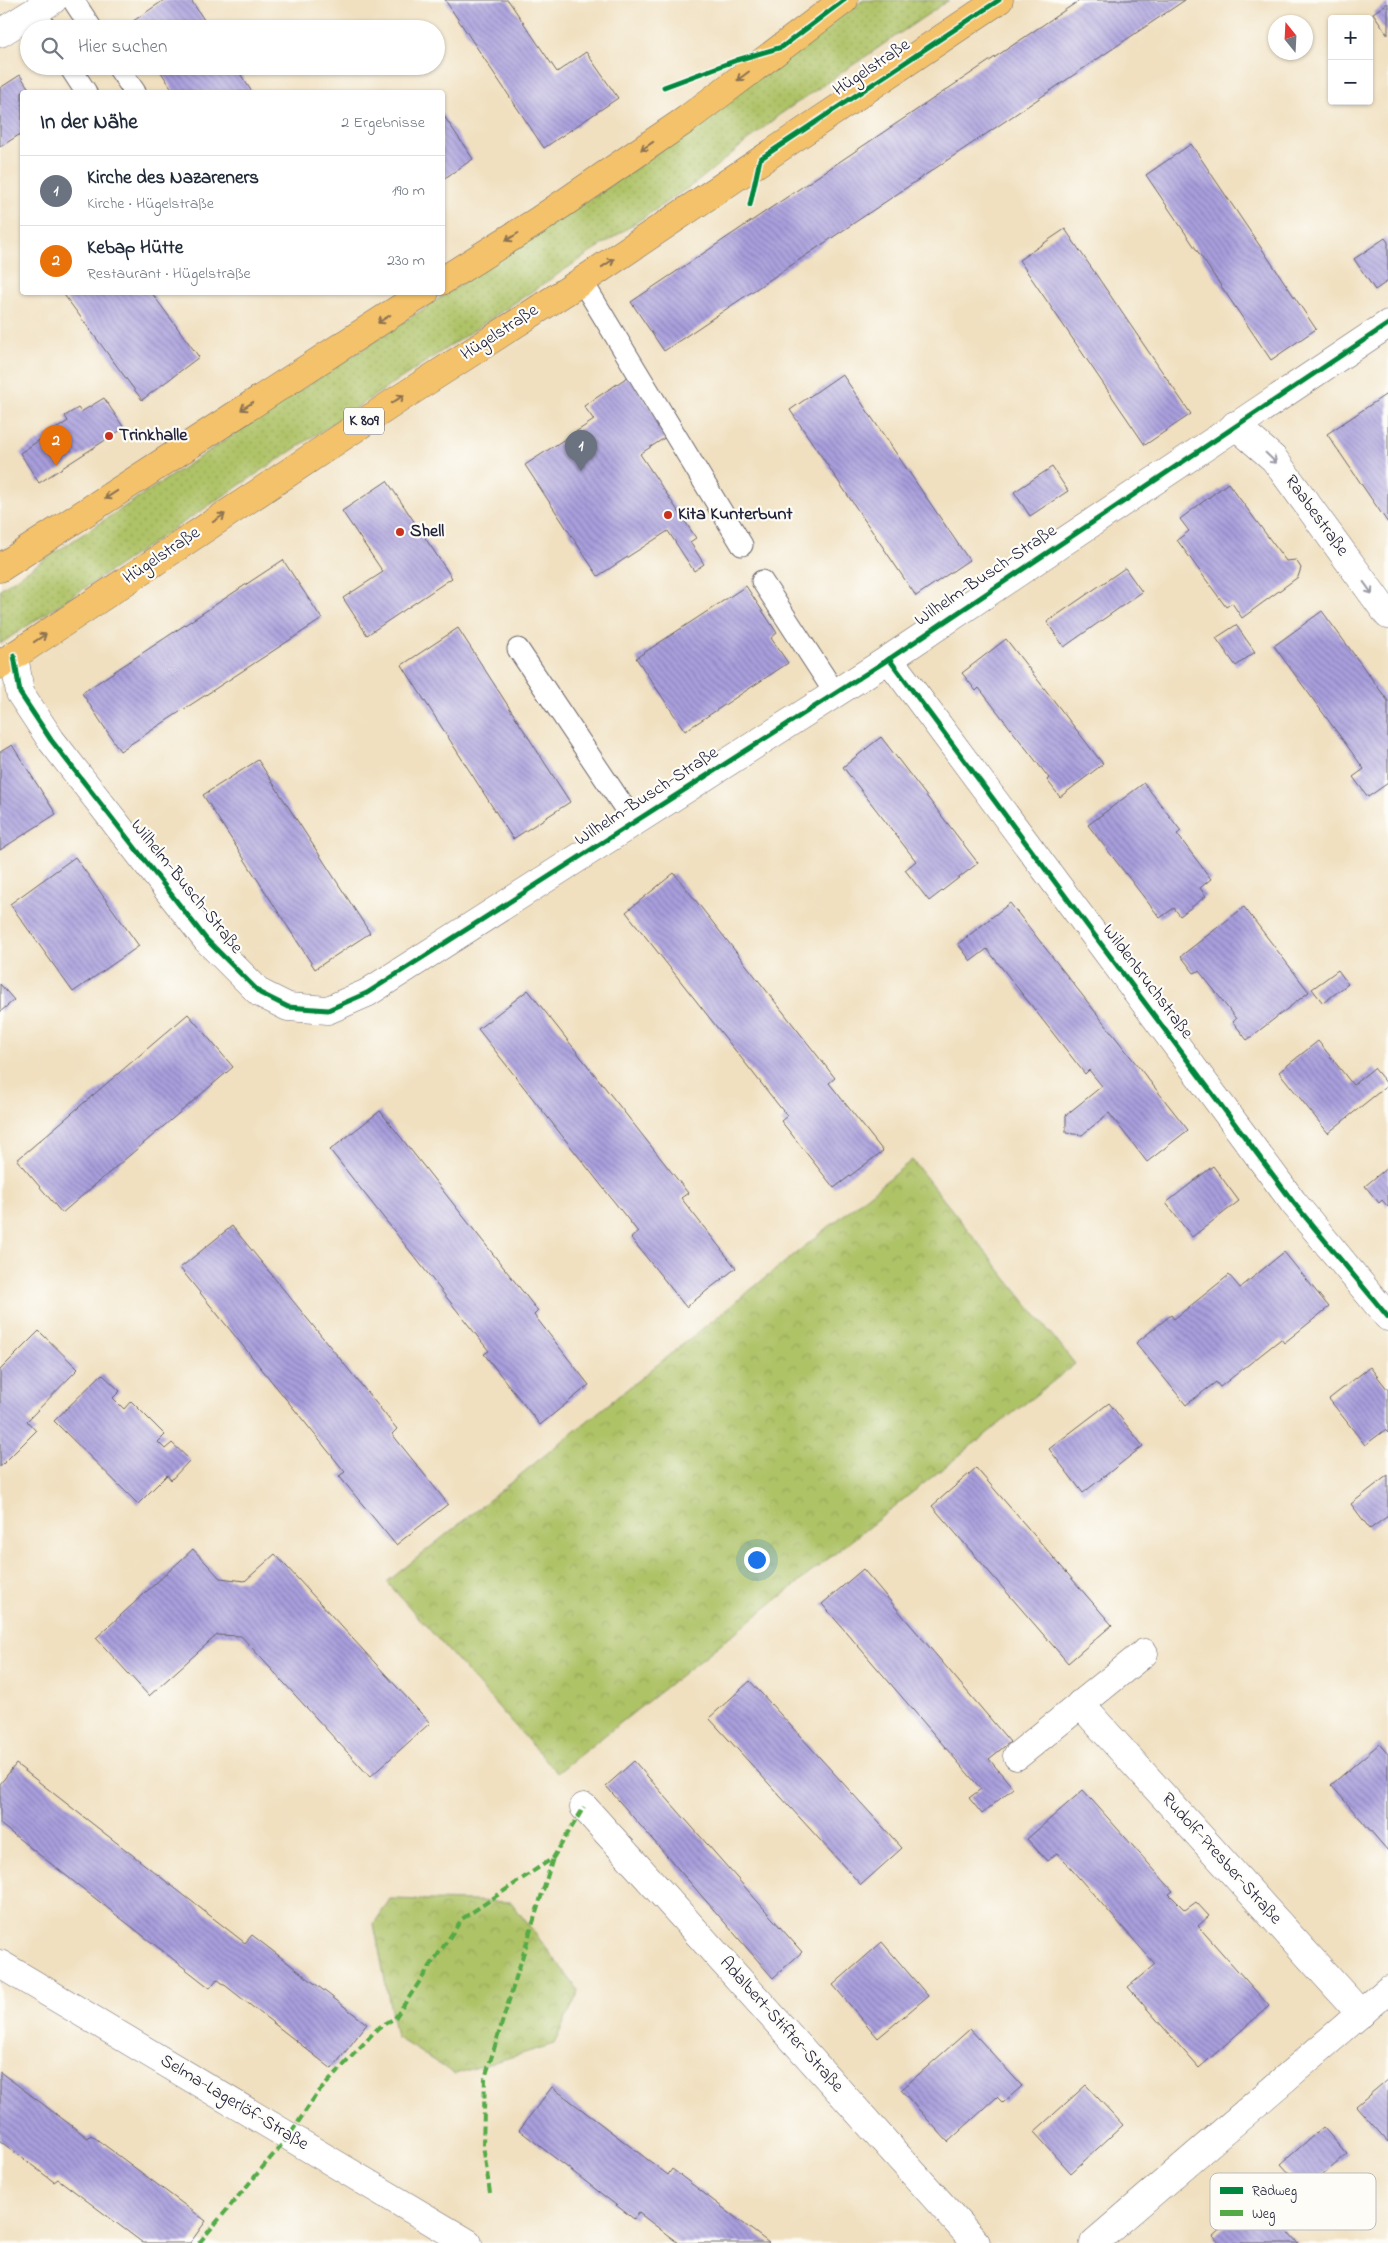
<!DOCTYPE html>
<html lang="de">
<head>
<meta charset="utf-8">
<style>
	body { margin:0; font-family:"Indie Flower",sans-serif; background:#f6f6f7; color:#1f2937 }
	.controls { position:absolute; right:15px; top:15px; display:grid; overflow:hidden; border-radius:5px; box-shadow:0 1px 4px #0004 }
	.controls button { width:45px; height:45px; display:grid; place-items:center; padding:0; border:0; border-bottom:1px solid #e0e1e3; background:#fff; color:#1f2937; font:25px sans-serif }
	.compass { position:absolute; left:1268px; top:15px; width:45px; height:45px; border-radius:50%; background:#fff; box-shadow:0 1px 4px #0004; rotate:342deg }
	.you { position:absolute; left:756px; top:1559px; width:18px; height:18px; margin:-12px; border:4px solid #fff; border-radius:50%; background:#1a73e8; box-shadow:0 0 0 8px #1a73e833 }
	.badge { display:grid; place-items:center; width:32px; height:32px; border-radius:50%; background:#d93025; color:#fff; font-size:16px; font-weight:700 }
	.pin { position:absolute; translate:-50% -41px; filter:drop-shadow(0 1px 2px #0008) }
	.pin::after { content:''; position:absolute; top:26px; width:18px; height:15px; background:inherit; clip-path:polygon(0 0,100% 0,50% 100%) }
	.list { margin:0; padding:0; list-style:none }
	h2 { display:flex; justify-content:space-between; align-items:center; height:65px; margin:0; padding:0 20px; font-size:21px }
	h2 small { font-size:16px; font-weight:400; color:#747a83 }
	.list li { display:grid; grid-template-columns:32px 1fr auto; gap:15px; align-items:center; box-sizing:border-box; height:70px; padding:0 20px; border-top:1px solid #e0e1e3 }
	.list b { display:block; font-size:19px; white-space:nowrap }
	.list p { margin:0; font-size:16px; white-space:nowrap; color:#747a83 }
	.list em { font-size:16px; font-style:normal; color:#747a83 }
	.icon { flex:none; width:28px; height:28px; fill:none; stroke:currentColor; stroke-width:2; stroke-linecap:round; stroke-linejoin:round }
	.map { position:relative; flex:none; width:1388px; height:2243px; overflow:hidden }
	.search { position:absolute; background:#fff; box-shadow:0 1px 4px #0004; left:20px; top:20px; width:425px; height:55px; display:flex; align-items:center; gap:12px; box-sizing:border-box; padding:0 18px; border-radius:28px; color:#747a83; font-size:19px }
	.panel { position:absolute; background:#fff; box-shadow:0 1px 4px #0004; left:20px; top:90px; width:425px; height:205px; border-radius:5px }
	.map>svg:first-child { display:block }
</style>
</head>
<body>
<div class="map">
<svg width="1388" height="2243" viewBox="0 0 1388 2243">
	<defs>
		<pattern id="grass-dots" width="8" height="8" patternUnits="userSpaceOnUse" patternTransform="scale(1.25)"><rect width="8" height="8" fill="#aec266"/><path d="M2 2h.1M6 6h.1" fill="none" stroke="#95a659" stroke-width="1.8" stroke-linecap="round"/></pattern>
		<pattern id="park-crowns" width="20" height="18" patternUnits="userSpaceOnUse" patternTransform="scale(1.25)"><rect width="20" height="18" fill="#aec266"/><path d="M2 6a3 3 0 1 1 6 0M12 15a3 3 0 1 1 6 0" fill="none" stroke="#95a659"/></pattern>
		<pattern id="building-back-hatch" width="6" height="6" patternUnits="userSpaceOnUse" patternTransform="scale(1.25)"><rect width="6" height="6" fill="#a99fdd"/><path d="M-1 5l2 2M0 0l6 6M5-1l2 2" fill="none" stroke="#8981b4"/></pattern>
	</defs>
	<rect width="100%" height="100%" fill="#fdfcf7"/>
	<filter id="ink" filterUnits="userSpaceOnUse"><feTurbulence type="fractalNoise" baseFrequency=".02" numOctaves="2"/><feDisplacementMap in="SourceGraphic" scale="10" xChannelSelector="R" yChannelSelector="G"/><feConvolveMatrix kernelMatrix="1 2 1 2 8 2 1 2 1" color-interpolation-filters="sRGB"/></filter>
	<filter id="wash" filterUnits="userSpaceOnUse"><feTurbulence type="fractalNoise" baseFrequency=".0096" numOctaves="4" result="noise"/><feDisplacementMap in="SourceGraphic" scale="20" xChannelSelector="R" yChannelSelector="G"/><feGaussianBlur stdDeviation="1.12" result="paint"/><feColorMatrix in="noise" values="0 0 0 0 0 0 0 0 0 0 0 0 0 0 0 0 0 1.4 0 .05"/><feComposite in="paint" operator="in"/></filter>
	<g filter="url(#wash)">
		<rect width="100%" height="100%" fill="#f0e0c0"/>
		<path fill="url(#grass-dots)" stroke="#687250" d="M863,0H949L779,115L697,182L0,644V589L635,169Z"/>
		<g fill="url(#park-crowns)" stroke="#687250">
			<path d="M912,1160L1075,1364L557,1773L387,1582Z"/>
			<path d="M390,1899L511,1902L579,1991L554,2044L455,2074L396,2037L374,1924Z"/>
		</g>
		<g id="blocks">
			<g fill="url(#building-back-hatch)">
				<path d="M164,0H191L210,29H132L129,24Z"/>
				<path d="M445,0H508L557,72L586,52L618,98L544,148Z"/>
				<path d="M1080,0H1185L664,351L631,302Z"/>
				<path d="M1388,3V35L1373,13Z"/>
				<path d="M157,66H235L252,92H174Z"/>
				<path d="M20,75L31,92H22V133L0,147V88Z"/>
				<path d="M442,113L473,159L442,180Z"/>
				<path d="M1191,144L1316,329L1271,360L1146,175Z"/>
				<path d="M1065,229L1191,414L1145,445L1019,260Z"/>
				<path d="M1385,238L1388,242V281L1375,290L1354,259Z"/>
				<path d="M62,292H151L199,357L142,400Z"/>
				<path d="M842,374L969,560L916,596L790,410Z"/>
				<path d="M629,376L669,435L640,454L696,538L690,542L704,564L694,571L668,531L598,576L525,465L594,420L584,406Z"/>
				<path d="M1388,393V523L1327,434Z"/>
				<path d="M104,398L124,428L39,483L20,453L68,421L65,416L78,408L81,412Z"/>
				<path d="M1052,467L1068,491L1030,516L1014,492Z"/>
				<path d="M387,481L452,578L367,635L343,598L383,572L342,511Z"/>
				<path d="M1228,483L1286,561L1296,560L1301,568L1298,577L1242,618L1232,603L1226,607L1177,540L1189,531L1180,519Z"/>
				<path d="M283,560L322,619L120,751L82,693Z"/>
				<path d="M1125,568L1142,592L1064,647L1047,622Z"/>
				<path d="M746,586L777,633L771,638L788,663L685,731L636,658Z"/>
				<path d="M1322,611L1388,701V783L1368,797L1353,777L1364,769L1274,646Z"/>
				<path d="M1236,625L1255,652L1236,666L1216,638Z"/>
				<path d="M458,628L570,802L513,839L402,665Z"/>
				<path d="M1006,639L1103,764L1060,797L1047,780L1049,778L979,688L976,691L962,673Z"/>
				<path d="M881,737L978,863L929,901L905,870L916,861L843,767Z"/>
				<path d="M12,745L56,814L0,850V752Z"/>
				<path d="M258,760L370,933L315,969L203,795Z"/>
				<path d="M1144,783L1181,831L1177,834L1211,879L1200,888L1206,896L1180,916L1174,908L1160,918L1088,825Z"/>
				<path d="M75,857L139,946L73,992L10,904Z"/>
				<path d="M674,873L835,1078L829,1083L883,1151L834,1188L781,1121L787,1116L626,912Z"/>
				<path d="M1010,903L1188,1130L1147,1162L1109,1113L1082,1135L1066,1133V1115L1102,1086L1089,1070L1085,1074L987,949L971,961L958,944Z"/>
				<path d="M1244,907L1309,992L1247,1040L1233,1022L1236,1019L1218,995L1199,971L1194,973L1181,956Z"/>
				<path d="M1338,970L1348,984L1323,1003L1312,989Z"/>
				<path d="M0,984L14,1000L0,1012Z"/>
				<path d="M528,990L688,1193L681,1198L736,1268L686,1307L631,1238L638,1232L478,1029Z"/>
				<path d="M188,1014L233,1067L62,1213L17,1160Z"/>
				<path d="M1318,1041L1353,1085L1374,1068L1388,1085L1328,1133L1279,1072Z"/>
				<path d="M380,1111L538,1311L534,1315L589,1385L540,1425L484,1354L489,1351L330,1150Z"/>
				<path d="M1213,1166L1239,1201L1192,1237L1166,1203Z"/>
				<path d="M1388,1167V1207L1382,1200L1379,1203L1365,1186Z"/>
				<path d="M232,1226L397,1429L392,1434L448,1504L396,1545L339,1476L345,1472L180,1268Z"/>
				<path d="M1284,1252L1329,1307L1284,1343L1281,1339L1220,1387L1216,1382L1186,1405L1136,1343L1171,1315L1174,1319L1229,1275L1240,1288Z"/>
				<path d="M39,1331L78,1369L27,1421L36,1431L0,1467V1370Z"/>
				<path d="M1370,1367L1388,1390V1433L1385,1430L1365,1445L1329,1399Z"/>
				<path d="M102,1374L120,1391L113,1398L124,1409L131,1401L165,1435L158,1442L165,1449L172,1443L190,1460L171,1480L167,1475L138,1504L54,1421Z"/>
				<path d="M1109,1403L1143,1446L1083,1493L1049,1449Z"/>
				<path d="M976,1468L1112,1625L1068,1663L932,1506Z"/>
				<path d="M1388,1475V1516L1370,1529L1351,1504Z"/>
				<path d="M193,1549L220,1578L245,1581L275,1554L430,1723L370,1777L241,1636L217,1635L149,1696L96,1638Z"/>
				<path d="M863,1569L1010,1742L989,1759L1013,1788L982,1814L969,1798L981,1789L822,1604Z"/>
				<path d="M750,1681L902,1848L861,1885L709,1718Z"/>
				<path d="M1379,1744L1388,1754V1851L1331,1785Z"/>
				<path d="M634,1761L802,1952L773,1978L606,1786Z"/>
				<path d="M16,1764L245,1943L252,1935L367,2024L332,2069L217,1979L210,1988L0,1824V1784Z"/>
				<path d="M1083,1790L1173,1891L1169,1894L1185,1910L1196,1902L1209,1916L1198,1926L1269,2006L1199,2068L1128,1987L1155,1964L1057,1853L1047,1861L1027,1839Z"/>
				<path d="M882,1942L928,1996L878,2038L833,1985Z"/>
				<path d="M970,2029L1022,2086L1003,2103L997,2097L948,2142L901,2090Z"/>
				<path d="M0,2072L88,2138L91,2135L206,2221L190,2243H143L58,2179L54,2182L0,2141Z"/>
				<path d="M1388,2079V2142L1356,2106Z"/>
				<path d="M1086,2085L1123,2125L1071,2173L1034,2132Z"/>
				<path d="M552,2087L668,2175L672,2169L769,2243H678L639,2213L634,2219L519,2130Z"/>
				<path d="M1323,2127L1347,2154L1305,2191L1281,2164Z"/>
				<path d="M1256,2197L1298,2243H1219L1213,2236Z"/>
			</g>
		</g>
	</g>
	<g filter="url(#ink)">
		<use href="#blocks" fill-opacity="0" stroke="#6a646a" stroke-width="1"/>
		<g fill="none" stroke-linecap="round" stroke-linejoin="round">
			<g stroke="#6a646a" stroke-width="23">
				<g id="service">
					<path d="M73,0L92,29"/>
					<path d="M35,11L46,29"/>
					<path d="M69,66L86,92"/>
					<path d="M117,66L135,92"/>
					<path d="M582,281L742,545"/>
					<path d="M762,581L835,693"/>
					<path d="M518,649L634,822"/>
				</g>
			</g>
			<g stroke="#6a646a" stroke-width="29">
				<g id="minor">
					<path d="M0,33L53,0"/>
					<path d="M1235,425L1274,459L1388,615"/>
					<path d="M14,655L20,693L51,740L206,939L260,993L288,1007L328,1010L367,993L889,659L1388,324"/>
					<path d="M889,659L1293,1202L1388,1317"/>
					<path d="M1080,1704L1361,2014"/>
					<path d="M1017,1756L1144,1653"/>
					<path d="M584,1807L976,2243"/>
					<path d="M0,1964L468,2243"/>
					<path d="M1094,2243L1388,1990"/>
				</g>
			</g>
			<g stroke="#6a646a" stroke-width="29">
				<g id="primary">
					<path d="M442,281L539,220L687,119L844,0"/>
					<path d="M0,568L425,292"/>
					<path d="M0,665L399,399L582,281L999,0"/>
				</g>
			</g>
			<use href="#service" stroke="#fff" stroke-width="21"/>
			<use href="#minor" stroke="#fff" stroke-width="28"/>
			<use href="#primary" stroke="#f4c26a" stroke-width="28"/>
			<g stroke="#53aa46" stroke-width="4" stroke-dasharray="8 4" stroke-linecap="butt">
				<path d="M490,2193L483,2145L485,2078L553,1858"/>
				<path d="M199,2243L289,2136L316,2095L378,2028L395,2018L462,1919L553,1858L584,1807"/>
			</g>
			<g stroke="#fdfcf7" stroke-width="8">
				<g id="cycleway">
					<path d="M664,87L737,60L782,47L844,0"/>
					<path d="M750,205L760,159L999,0"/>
					<path d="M14,655L20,693L51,740L206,939L260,993L288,1007L328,1010L367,993L889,659L1388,324"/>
					<path d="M889,659L1293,1202L1388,1317"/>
				</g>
			</g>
			<use href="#cycleway" stroke="#00873e" stroke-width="5"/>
		</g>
		<defs><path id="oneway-shaft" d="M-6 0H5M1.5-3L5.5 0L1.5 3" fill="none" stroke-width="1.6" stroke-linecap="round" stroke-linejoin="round" transform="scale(1.25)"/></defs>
		<g stroke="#8b7252">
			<use href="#oneway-shaft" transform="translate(743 76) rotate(143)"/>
			<use href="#oneway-shaft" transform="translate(647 146) rotate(146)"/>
			<use href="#oneway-shaft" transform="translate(512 237) rotate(148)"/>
			<use href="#oneway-shaft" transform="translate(608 263) rotate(-34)"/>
			<use href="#oneway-shaft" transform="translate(384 319) rotate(148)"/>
			<use href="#oneway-shaft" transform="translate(398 399) rotate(-33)"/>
			<use href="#oneway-shaft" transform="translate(247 406) rotate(147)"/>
			<use href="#oneway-shaft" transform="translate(111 495) rotate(147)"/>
			<use href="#oneway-shaft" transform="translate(219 518) rotate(-34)"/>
			<use href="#oneway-shaft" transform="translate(40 638) rotate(-34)"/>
		</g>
		<g stroke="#9c9ca7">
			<use href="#oneway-shaft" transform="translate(1271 458) rotate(44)"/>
			<use href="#oneway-shaft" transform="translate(1368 588) rotate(54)"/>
		</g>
	</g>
	<g fill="#c8321e" stroke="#fdfcf7" stroke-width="2">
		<circle cx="109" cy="436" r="5"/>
		<circle cx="668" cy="515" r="5"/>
		<circle cx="400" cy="532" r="5"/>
	</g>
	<g text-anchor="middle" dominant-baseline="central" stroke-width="4.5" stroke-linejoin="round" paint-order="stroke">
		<rect fill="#fdfcf7" stroke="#646373" stroke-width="1" x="344" y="407.5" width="40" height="27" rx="4"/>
		<g font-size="16" font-weight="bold" fill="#22223b">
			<text x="364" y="421">K 809</text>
		</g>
		<g font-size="18" fill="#22223b" stroke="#fdfcf7">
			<text transform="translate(872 68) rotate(-34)">Hügelstraße</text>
			<text transform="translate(500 333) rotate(-33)">Hügelstraße</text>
			<text transform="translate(1316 516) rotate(54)">Raabestraße</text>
			<text transform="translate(162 556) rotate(-34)">Hügelstraße</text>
			<text transform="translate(986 576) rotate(-34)">Wilhelm-Busch-Straße</text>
			<text transform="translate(647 797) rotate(-33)">Wilhelm-Busch-Straße</text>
			<text transform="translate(186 887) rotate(51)">Wilhelm-Busch-Straße</text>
			<text transform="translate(1147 982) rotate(53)">Wildenbruchstraße</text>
			<text transform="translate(1221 1859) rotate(48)">Rudolf-Presber-Straße</text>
			<text transform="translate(781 2025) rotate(48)">Adalbert-Stifter-Straße</text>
			<text transform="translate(234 2103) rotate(31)">Selma-Lagerlöf-Straße</text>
		</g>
		<g font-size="18" font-weight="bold" fill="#22223b" stroke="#fdfcf7" text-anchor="start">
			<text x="119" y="436">Trinkhalle</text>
			<text x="678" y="515">Kita Kunterbunt</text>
			<text x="410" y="532">Shell</text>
		</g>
	</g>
	<rect x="1210" y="2173" width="166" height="57" rx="8" fill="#fdfcf7" stroke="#bbbbbf" stroke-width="1"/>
	<rect x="1220" y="2187" width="23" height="7" fill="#00873e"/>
	<rect x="1220" y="2210" width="23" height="6" fill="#53aa46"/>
	<g font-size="14" fill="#22223b">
		<text x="1252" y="2195">Radweg</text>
		<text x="1252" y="2218">Weg</text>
	</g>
</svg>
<div class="controls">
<button>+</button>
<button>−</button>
</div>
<svg class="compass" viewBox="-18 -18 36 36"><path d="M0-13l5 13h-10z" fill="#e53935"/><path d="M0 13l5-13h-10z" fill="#747a83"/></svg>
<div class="you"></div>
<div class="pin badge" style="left:581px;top:471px;background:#6b7280">1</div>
<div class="pin badge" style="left:56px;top:466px;background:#e8710a">2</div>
<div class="search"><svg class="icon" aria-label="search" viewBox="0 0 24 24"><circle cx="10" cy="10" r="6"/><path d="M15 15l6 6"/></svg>Hier suchen</div>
<section class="panel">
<h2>In der Nähe<small>2 Ergebnisse</small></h2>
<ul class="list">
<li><span class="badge" style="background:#6b7280">1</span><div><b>Kirche des Nazareners</b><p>Kirche · Hügelstraße</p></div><em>190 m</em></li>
<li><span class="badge" style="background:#e8710a">2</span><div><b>Kebap Hütte</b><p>Restaurant · Hügelstraße</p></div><em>230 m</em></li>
</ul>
</section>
</div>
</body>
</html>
